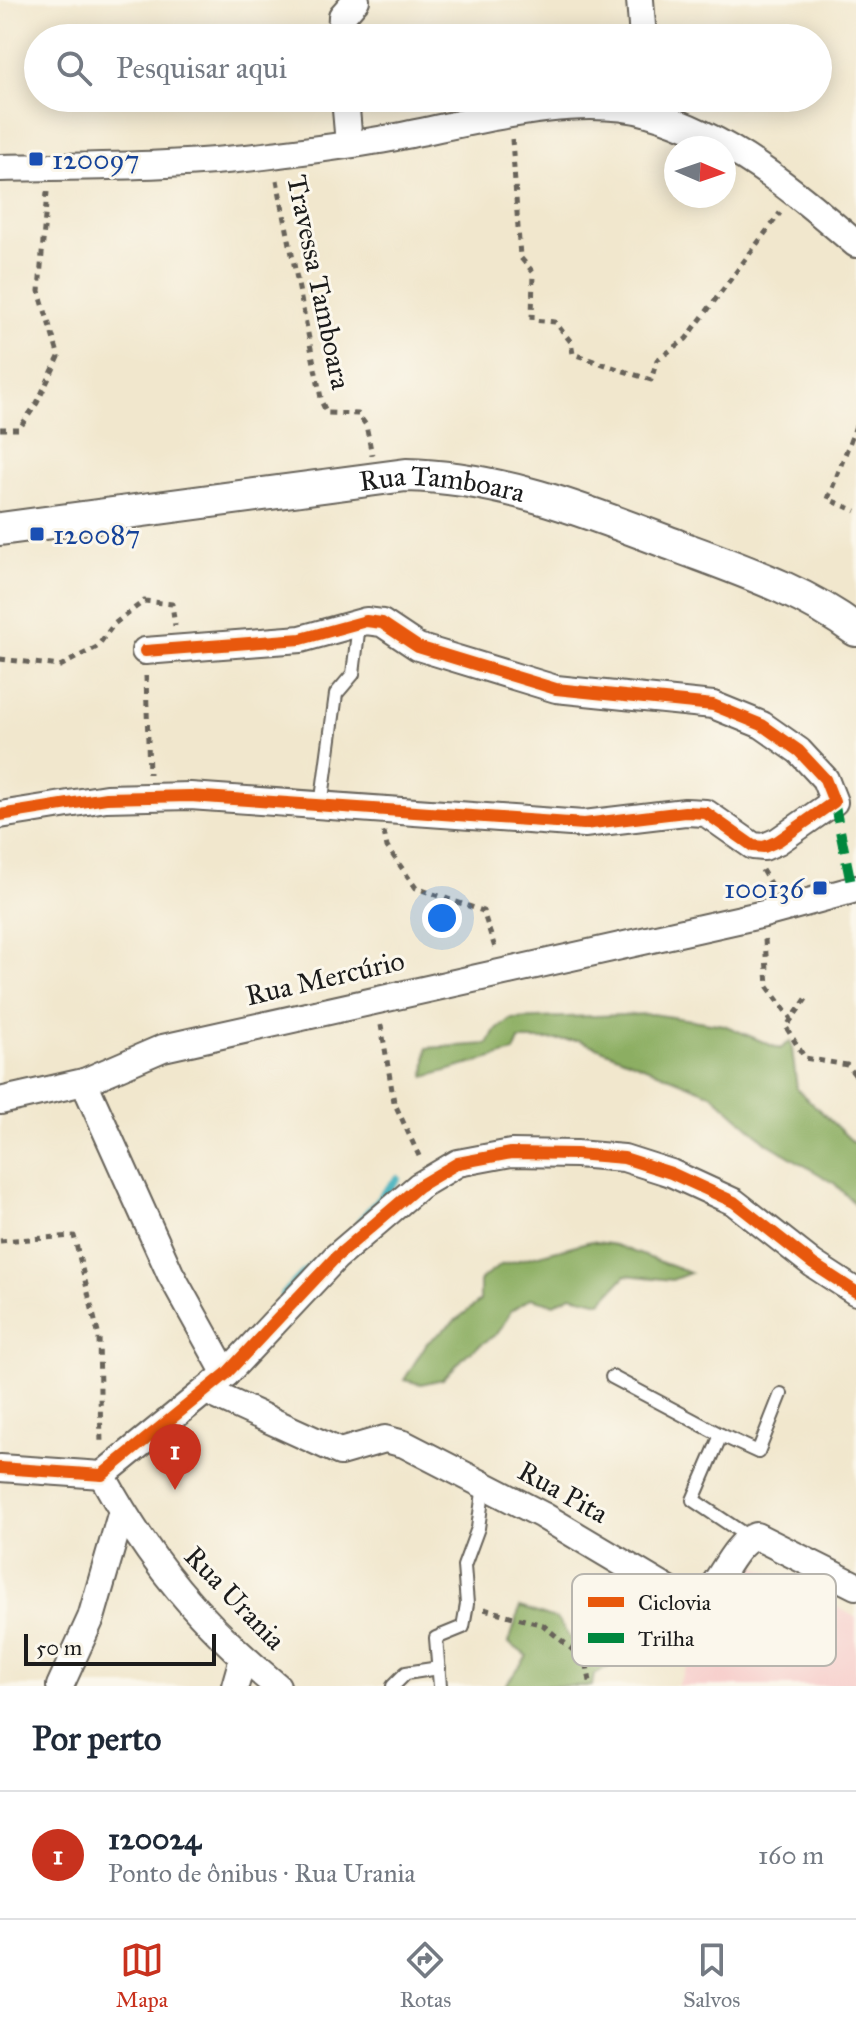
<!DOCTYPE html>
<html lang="pt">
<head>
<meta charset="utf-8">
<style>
	body { margin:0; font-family:"IM FELL Great Primer",serif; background:#f2f2f3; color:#1f2937 }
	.compass { position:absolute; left:664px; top:136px; width:72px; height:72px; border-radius:50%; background:#fff; box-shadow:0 4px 20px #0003; rotate:92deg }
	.scale { position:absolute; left:24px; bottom:20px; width:192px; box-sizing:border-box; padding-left:8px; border:4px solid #1c1c1c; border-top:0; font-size:22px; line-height:28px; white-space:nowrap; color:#1c1c1c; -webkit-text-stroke:6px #fbf7ec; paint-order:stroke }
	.you { position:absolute; left:442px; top:918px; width:28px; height:28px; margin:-20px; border:6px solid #fff; border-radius:50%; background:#1a73e8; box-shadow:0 0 0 12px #1a73e833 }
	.badge { display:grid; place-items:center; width:52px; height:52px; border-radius:50%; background:#c8321e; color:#fff; font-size:26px; font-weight:700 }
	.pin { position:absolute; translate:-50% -66px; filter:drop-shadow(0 2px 4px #0008) }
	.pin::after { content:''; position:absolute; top:42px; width:28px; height:24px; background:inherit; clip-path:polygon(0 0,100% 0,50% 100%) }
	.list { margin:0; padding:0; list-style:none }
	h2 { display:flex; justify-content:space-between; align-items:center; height:104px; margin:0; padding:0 32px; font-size:34px }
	h2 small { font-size:26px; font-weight:400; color:#747a83 }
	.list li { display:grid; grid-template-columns:52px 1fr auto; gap:24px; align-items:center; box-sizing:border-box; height:128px; padding:0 32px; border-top:2px solid #e0e1e3 }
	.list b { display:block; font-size:30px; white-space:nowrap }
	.list p { margin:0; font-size:26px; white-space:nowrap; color:#747a83 }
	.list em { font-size:26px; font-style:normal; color:#747a83 }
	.icon { flex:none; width:44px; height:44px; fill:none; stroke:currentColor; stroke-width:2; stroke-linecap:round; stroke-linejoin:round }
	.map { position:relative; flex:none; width:856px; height:1686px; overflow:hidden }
	.search { position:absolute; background:#fff; box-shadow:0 4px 20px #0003; left:24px; right:24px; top:24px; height:88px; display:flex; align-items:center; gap:20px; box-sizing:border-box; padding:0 28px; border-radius:44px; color:#747a83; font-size:30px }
	.sheet { height:232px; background:#fff }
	nav { display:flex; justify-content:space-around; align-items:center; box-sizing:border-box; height:112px; border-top:2px solid #e0e1e3; background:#fff; font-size:22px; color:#747a83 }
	nav a { display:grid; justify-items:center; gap:4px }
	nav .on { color:#c8321e }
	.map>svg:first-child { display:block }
</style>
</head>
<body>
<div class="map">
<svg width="856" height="1686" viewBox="0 0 856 1686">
	<rect width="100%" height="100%" fill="#fbf7ec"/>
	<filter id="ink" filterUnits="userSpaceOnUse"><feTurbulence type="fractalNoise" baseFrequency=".0125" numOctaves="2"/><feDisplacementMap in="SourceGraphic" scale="16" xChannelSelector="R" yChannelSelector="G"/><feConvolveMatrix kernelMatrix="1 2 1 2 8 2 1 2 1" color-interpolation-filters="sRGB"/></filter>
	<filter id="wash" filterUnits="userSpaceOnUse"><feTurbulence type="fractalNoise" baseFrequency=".006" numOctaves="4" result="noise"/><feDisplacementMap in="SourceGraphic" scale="32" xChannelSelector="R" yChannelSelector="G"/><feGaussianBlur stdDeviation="1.8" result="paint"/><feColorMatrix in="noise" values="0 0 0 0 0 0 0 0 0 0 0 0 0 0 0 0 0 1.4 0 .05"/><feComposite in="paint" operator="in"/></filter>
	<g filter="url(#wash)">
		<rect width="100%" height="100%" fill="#f1e7cd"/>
		<path fill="#f7d0cd" d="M734,1555L856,1617V1686H677L692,1658L681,1651Z"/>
		<g fill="#8cae62" stroke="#54653f" stroke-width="2">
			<path d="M652,1014L724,1025L780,1049L791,1041L797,1089L856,1145V1205L834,1183L767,1143L712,1094L579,1040H519L514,1052L425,1077L427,1048L488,1044L494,1032L510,1019Z"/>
			<path d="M591,1241L615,1245L690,1273L672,1280L626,1275L601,1302L571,1295L554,1304L531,1298L511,1311L498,1333L467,1354L443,1379L421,1384L404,1380L427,1343L480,1301V1280L501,1265Z"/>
			<path d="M520,1607L558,1620L572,1641L604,1636L612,1649L629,1647L636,1663L612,1665L594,1675L592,1686H505L527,1656L509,1643Z"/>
		</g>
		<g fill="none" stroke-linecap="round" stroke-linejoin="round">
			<g stroke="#42b1bd" stroke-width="8">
				<path d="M360,1221L397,1179"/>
				<path d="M283,1295L312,1265"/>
			</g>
		</g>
	</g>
	<g filter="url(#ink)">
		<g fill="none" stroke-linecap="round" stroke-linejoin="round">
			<g stroke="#67635a" stroke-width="16">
				<g id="service">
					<path d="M321,806L336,694L353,674L359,624"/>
					<path d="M612,1377L721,1435"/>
					<path d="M750,1538L693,1500L721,1435L758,1452L781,1394"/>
					<path d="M393,1686L406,1673L439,1668"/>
					<path d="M440,1686L436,1638L463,1627L467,1604L464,1566L478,1528L484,1485"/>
				</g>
			</g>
			<g stroke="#67635a" stroke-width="30">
				<g id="minor">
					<path d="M640,0L643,38"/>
					<path d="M341,38L342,16L356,0"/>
					<path d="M345,98L349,144"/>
					<path d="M0,168C91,166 182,167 272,155C311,150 352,145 391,138C466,124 574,92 648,113C730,136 793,190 856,244"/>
					<path d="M0,815L106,798L190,796L584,824L685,812L706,813L753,846L764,847L778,841L834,802L825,779L799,751L762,725L713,705L556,689L418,647L382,623L366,621L301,639L145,651"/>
					<path d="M84,1082L170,1273L226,1374"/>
					<path d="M0,1101L84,1082L163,1048L764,914L856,889"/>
					<path d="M206,1391L340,1452L385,1439L404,1444L542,1515L690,1603C716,1603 727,1545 756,1536L856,1586"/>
					<path d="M0,1468L102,1475L226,1374L336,1257L419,1186L458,1163L511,1153L576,1154L624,1158L671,1173L734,1202L813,1264L856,1292"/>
					<path d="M102,1475C149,1561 201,1624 277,1686"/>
					<path d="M60,1686L91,1618L122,1511"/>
					<path d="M235,1686L243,1658"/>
				</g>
			</g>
			<g stroke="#67635a" stroke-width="36">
				<g id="tertiary">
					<path id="s1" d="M0,529L406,475C503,477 591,513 680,547C741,570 804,591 856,630"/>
				</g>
			</g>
			<g stroke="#67635a" stroke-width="5" stroke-dasharray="6 6" stroke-linecap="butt">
				<path d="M512,139L520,257L533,272L532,320L555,322L571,342L573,354L651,380L657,360L686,339L780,213"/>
				<path d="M277,180L322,403L327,413L358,414L366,425L372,455"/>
				<path d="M856,426L828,499L856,511"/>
				<path d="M0,429H19L37,403L59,357L39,291L47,192"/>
				<path d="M0,659L60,666L97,647L114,624L144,601L172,604L175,626"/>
				<path d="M146,676L149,774"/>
				<path d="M384,832L387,847L416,888L483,911L496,951"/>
				<path d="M762,870L771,885L769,889"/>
				<path d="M765,939L768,987L791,1019"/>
				<path d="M806,999L786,1027L805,1058L847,1065L856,1076"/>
				<path d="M381,1025L394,1102L419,1156"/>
				<path d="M0,1241L74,1236L99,1337L101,1446"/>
				<path d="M484,1609L543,1625L586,1661L591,1686"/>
			</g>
			<use href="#service" stroke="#fff" stroke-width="12"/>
			<use href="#minor" stroke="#fff" stroke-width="26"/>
			<use href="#tertiary" stroke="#fff" stroke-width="32"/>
			<path stroke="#00873e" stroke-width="10" stroke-dasharray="20 10" stroke-linecap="butt" d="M834,802L852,888"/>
			<g stroke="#fbf7ec" stroke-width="17">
				<g id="cycleway">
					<path d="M0,815L106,798L190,796L584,824L685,812L706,813L753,846L764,847L778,841L834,802L825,779L799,751L762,725L713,705L556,689L418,647L382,623L366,621L301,639L145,651"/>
					<path d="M0,1468L102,1475L226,1374L336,1257L419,1186L458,1163L511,1153L576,1154L624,1158L671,1173L734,1202L813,1264L856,1292"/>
				</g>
			</g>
			<use href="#cycleway" stroke="#e8590c" stroke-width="12"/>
		</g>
	</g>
	<g fill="#1a4fb4" stroke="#fbf7ec" stroke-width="3">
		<rect x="28" y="151" width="16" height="16" rx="4"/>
		<rect x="29" y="526" width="16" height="16" rx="4"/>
		<rect x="812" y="880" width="16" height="16" rx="4"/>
	</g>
	<g text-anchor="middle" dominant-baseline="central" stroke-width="6" stroke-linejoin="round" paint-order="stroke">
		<g font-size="28" fill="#164399" stroke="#fbf7ec" text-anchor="start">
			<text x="52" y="159">120097</text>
			<text x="53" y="534">120087</text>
			<text x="804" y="888" text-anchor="end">100136</text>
		</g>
		<g font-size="28" fill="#1c1c1c" stroke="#fbf7ec">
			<text transform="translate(319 282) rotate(78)">Travessa Tamboara</text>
			<text stroke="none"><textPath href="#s1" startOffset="446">Rua Tamboara</textPath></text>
			<text transform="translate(325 978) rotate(-13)">Rua Mercúrio</text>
			<text transform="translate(563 1492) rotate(29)">Rua Pita</text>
			<text transform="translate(235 1598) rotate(46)">Rua Urania</text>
		</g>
	</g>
	<rect x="572" y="1574" width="264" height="92" rx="12" fill="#fbf7ec" stroke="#b8b5ae" stroke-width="2"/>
	<rect x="588" y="1597" width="36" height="10" fill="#e8590c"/>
	<rect x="588" y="1633" width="36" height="10" fill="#00873e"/>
	<g font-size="22" fill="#1c1c1c">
		<text x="638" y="1610">Ciclovia</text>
		<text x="638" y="1646">Trilha</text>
	</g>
</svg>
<svg class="compass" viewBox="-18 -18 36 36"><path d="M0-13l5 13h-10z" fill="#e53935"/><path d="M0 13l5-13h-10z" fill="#747a83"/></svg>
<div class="scale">50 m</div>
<div class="you"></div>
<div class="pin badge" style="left:175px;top:1490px">1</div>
<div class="search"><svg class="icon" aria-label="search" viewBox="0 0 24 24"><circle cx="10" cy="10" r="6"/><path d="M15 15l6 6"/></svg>Pesquisar aqui</div>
</div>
<section class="sheet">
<h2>Por perto<small></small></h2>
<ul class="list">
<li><span class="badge">1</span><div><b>120024</b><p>Ponto de ônibus · Rua Urania</p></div><em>160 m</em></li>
</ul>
</section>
<nav>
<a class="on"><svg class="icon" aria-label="map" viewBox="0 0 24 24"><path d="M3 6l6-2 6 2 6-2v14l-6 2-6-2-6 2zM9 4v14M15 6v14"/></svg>Mapa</a>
<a><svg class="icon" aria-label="directions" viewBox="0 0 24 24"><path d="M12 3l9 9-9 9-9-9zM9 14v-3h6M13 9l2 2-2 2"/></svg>Rotas</a>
<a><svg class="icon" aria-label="saved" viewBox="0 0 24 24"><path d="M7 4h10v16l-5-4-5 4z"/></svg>Salvos</a>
</nav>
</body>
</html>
